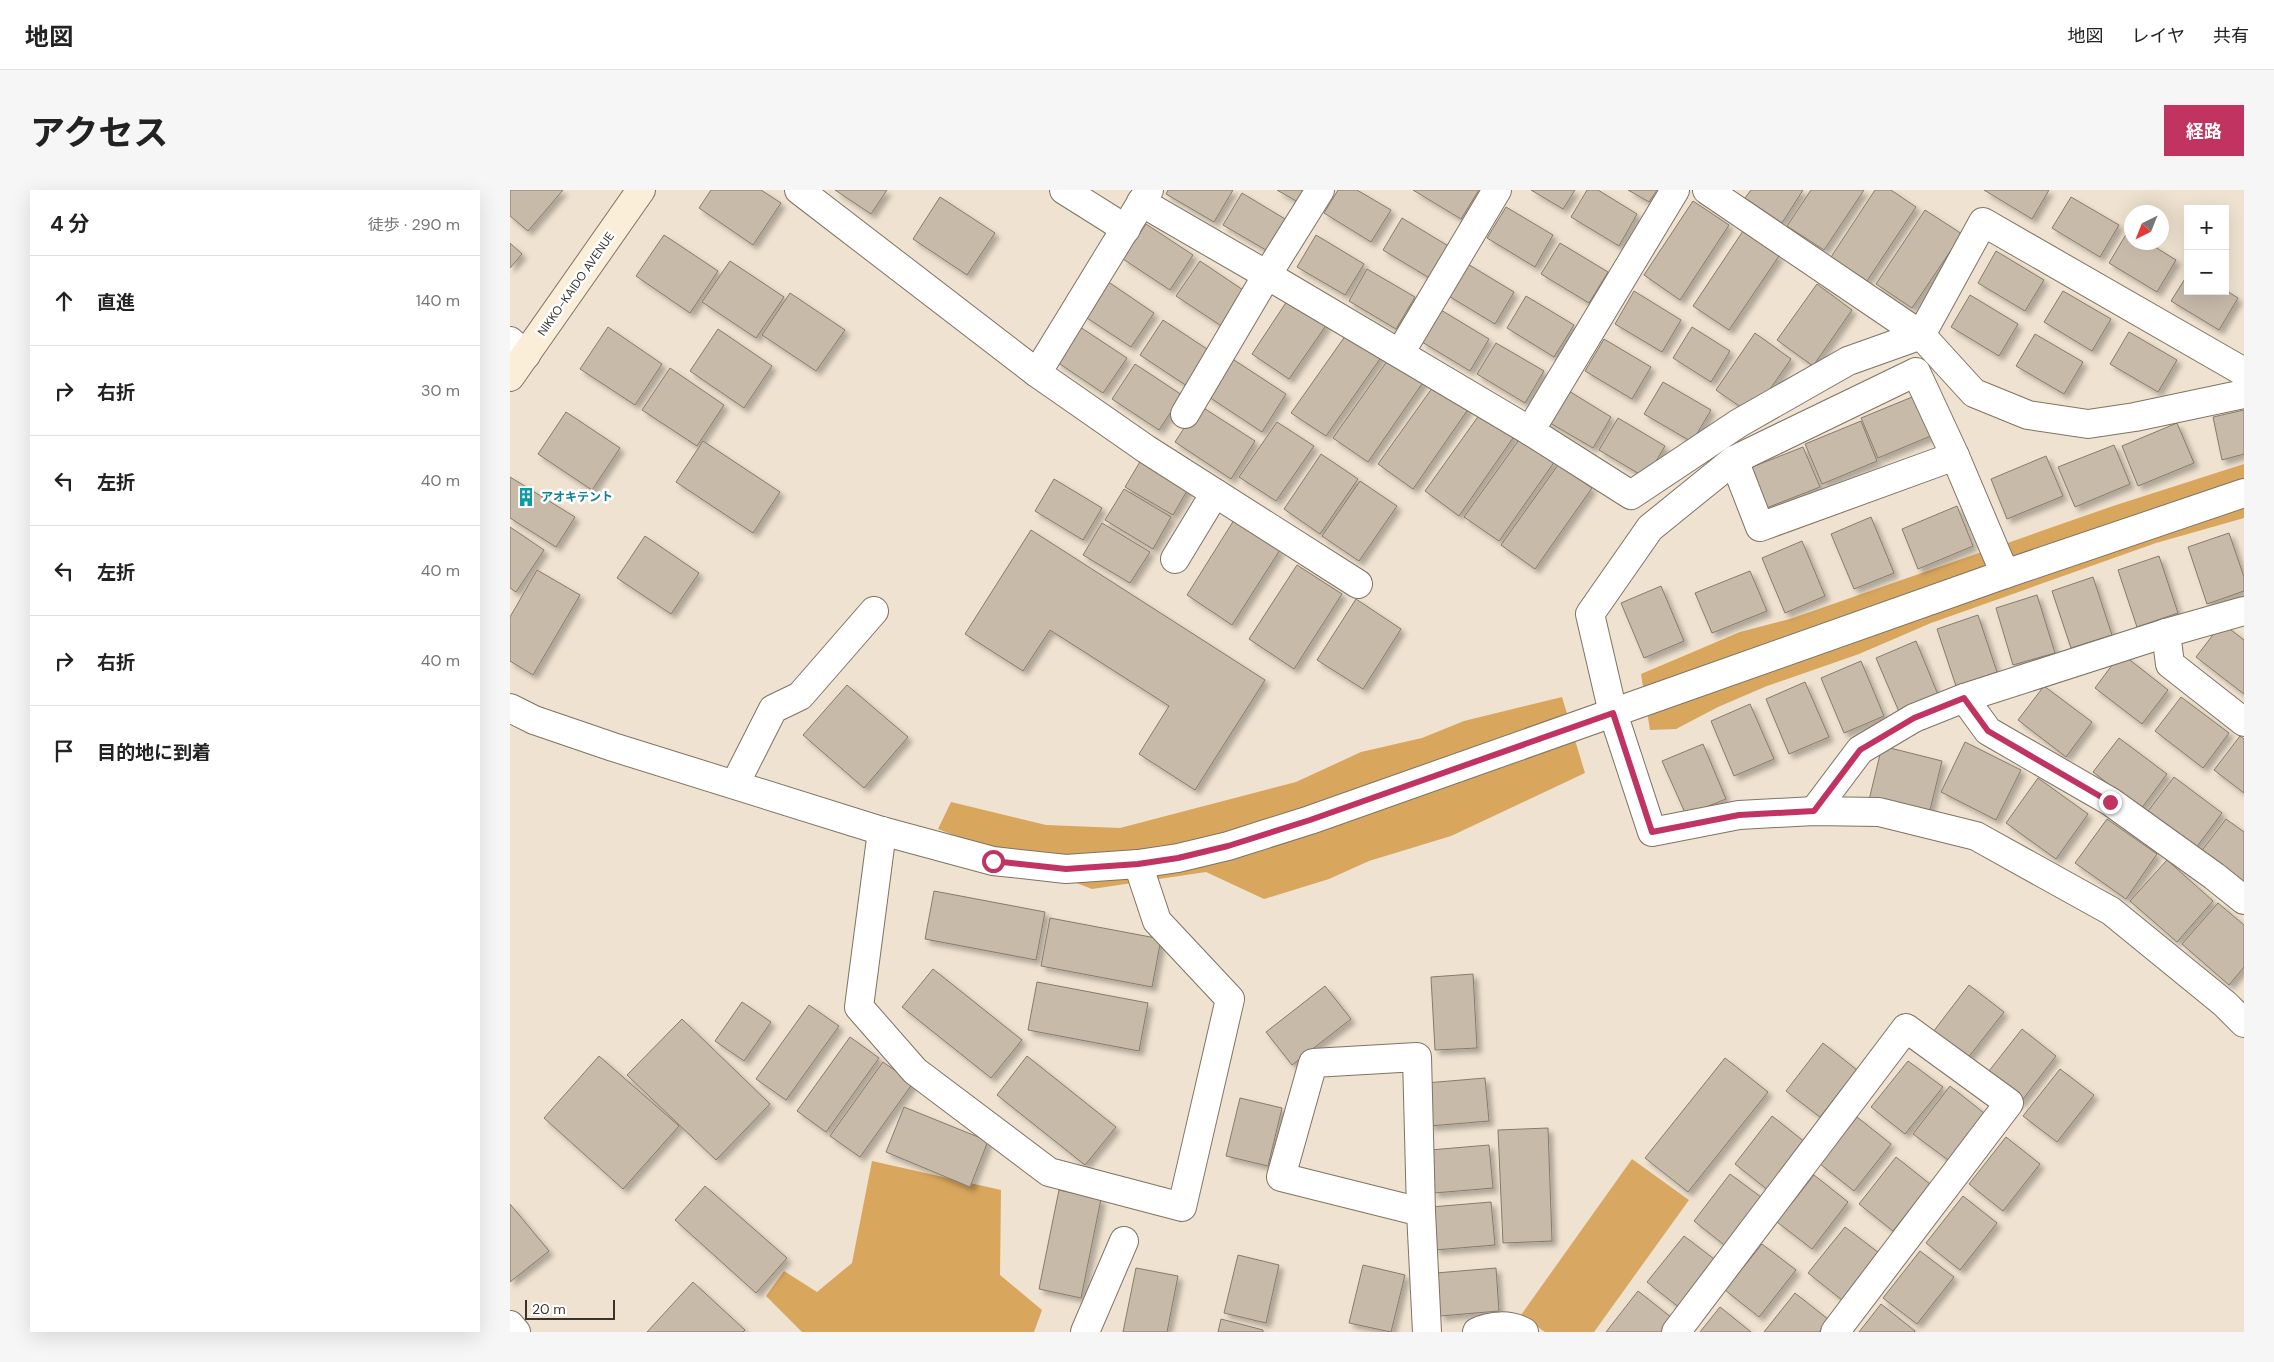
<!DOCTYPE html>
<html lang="ja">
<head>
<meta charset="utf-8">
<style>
	body { margin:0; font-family:"DM Sans","Noto Sans JP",sans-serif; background:#f6f6f6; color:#222 }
	.controls { position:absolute; right:15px; top:15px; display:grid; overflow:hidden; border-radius:0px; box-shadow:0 5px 20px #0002 }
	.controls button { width:45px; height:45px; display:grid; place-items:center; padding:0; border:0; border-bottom:1px solid #e0e0e0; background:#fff; color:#222; font:25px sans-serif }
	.compass { position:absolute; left:1614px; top:15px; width:45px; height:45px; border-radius:50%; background:#fff; box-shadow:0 5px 20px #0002; rotate:223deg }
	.scale { position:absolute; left:15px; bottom:12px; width:90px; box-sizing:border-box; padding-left:5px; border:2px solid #39332c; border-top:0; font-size:14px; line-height:18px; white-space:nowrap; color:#39332c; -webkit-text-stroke:4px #fff; paint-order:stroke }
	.stop { position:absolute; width:15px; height:15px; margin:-11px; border:4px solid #c13461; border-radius:50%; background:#fff }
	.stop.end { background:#c13461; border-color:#fff; box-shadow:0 1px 5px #0008 }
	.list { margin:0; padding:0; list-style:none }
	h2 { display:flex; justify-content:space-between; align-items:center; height:65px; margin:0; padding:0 20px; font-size:21px }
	h2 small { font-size:16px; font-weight:400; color:#767676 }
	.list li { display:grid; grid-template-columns:32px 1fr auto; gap:15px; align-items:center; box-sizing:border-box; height:90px; padding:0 20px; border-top:1px solid #e0e0e0 }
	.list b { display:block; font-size:19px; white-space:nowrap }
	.list em { font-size:16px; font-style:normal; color:#767676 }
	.icon { flex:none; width:28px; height:28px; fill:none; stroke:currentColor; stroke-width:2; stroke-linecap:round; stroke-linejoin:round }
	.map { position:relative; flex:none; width:1734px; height:1142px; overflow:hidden; border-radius:0px }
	header { display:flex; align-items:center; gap:30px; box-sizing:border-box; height:70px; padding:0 25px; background:#fff; border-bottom:1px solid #e0e0e0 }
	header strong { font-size:24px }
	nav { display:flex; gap:28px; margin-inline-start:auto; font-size:18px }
	.intro { display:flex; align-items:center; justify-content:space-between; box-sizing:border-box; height:120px; padding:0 30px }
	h1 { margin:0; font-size:35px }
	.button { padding:12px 22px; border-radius:0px; background:#c13461; color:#fff; font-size:18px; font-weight:700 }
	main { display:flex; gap:30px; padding:0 30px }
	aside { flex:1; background:#fff; border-radius:0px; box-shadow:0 5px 20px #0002 }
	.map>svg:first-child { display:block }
</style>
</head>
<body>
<header>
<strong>地図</strong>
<nav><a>地図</a><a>レイヤ</a><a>共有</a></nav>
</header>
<div class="intro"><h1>アクセス</h1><a class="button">経路</a></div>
<main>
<aside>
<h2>4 分<small>徒歩 · 290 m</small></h2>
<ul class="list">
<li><svg class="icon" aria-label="ahead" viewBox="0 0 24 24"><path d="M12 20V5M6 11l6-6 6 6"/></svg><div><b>直進</b></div><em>140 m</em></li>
<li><svg class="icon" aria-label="right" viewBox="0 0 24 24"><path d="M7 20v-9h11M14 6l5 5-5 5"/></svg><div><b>右折</b></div><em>30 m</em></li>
<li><svg class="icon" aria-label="left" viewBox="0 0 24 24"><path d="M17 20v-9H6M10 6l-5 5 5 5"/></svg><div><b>左折</b></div><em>40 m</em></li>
<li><svg class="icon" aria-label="left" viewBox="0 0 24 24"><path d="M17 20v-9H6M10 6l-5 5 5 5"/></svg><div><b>左折</b></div><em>40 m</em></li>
<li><svg class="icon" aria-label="right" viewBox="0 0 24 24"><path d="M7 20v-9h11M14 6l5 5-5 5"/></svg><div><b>右折</b></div><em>40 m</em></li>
<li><svg class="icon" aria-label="arrive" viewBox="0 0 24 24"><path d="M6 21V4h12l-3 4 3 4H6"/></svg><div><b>目的地に到着</b></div></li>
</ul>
</aside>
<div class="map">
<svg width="1734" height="1142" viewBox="0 0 1734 1142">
	<defs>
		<filter id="shadow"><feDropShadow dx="4.5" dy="4.5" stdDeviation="2.5" flood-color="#0004"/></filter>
	</defs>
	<rect width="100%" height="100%" fill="#efe2d0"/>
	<path fill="#d8a862" d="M1122,969L1179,1010L1084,1142H1035L1011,1125Z"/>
	<g fill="#d8a65d">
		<path d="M1734,274V328L1646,353L1421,433L1349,464L1257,496L1208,517L1166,539L1140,540L1131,484L1230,442L1280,429L1603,316Z"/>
		<path d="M1052,507L1075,583L941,646L859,671L819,689L754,709L696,682L582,699L428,639L441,612L536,635L610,638L786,592L851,562L912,548L954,531Z"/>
		<path d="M362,971L491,1000L490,1085L532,1120L524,1142H292L256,1106L274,1081L307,1102L342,1073Z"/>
	</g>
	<g fill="#c7baa9" stroke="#877b6a" filter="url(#shadow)">
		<path d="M0,0H53L18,41L0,26Z"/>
		<path d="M201,0H251L271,13L243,55L189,18Z"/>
		<path d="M325,0H377L361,24Z"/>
		<path d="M658,0H723L704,32L656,4Z"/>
		<path d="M767,0H795L788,12Z"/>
		<path d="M828,0H847L881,20L861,52L814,23Z"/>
		<path d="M903,0H969L951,29Z"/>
		<path d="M1021,0H1065L1053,19Z"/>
		<path d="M1077,0H1088L1127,24L1109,56L1061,27Z"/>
		<path d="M1118,0H1147L1139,12Z"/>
		<path d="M1241,0H1293L1272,33L1235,8Z"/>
		<path d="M1301,0H1354L1314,60L1277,36Z"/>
		<path d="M1365,0H1381L1406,17L1357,91L1321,67Z"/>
		<path d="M1474,0H1539L1522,29Z"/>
		<path d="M732,3L780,32L761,63L713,35Z"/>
		<path d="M430,7L485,43L457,85L403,49Z"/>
		<path d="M1561,7L1609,35L1590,67L1542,38Z"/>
		<path d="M1183,11L1219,35L1170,110L1134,85Z"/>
		<path d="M996,17L1043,45L1025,77L977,48Z"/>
		<path d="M1415,20L1452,44L1402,118L1366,94Z"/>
		<path d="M892,28L940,57L921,89L873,60Z"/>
		<path d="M636,34L683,65L660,100L613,69Z"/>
		<path d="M1233,41L1269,66L1219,140L1183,116Z"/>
		<path d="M1618,41L1622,43V52H1637L1666,70L1647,102L1599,73Z"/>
		<path d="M154,45L208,81L180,123L126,86Z"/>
		<path d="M806,45L854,74L835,105L787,77Z"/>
		<path d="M0,53L12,64L0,78Z"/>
		<path d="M1050,53L1098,82L1079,113L1031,84Z"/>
		<path d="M1486,61L1534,90L1515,121L1468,93Z"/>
		<path d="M220,71L274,107L246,148L192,112Z"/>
		<path d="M690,71L736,102L713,137L666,106Z"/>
		<path d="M956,73L1004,102L985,134L937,105Z"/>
		<path d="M857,79L905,107L886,139L839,111Z"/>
		<path d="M1678,84V101L1715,100L1728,108L1709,140L1661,111Z"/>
		<path d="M597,91L644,123L621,157L574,126Z"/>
		<path d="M1307,94L1342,120L1303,176L1267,150Z"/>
		<path d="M1124,101L1171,130L1152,162L1105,134Z"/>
		<path d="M1553,101L1601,129L1582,161L1534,132Z"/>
		<path d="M280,103L335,140L306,181L252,145Z"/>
		<path d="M1460,105L1508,134L1489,166L1441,137Z"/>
		<path d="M1016,106L1064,135L1044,167L997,138Z"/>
		<path d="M779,108L817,134L779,189L742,164Z"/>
		<path d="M931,120L979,149L960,181L912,152Z"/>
		<path d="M653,130L700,161L677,196L630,165Z"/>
		<path d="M98,137L152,174L125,215L70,179Z"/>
		<path d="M570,137L617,168L593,203L547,172Z"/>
		<path d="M1182,137L1220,161L1201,192L1163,168Z"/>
		<path d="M208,139L262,176L234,218L180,181Z"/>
		<path d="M838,142L872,166L816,246L781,223Z"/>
		<path d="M1619,142L1667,170L1648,202L1600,174Z"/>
		<path d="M1245,143L1281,169L1242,225L1206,200Z"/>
		<path d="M1525,144L1573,172L1554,204L1506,176Z"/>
		<path d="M1094,149L1141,177L1122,209L1075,181Z"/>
		<path d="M986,153L1034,181L1015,213L967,184Z"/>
		<path d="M880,167L914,191L858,272L823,248Z"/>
		<path d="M721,168L776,204L752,242L696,205Z"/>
		<path d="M625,174L672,205L649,240L602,209Z"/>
		<path d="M160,178L214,215L187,256L132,220Z"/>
		<path d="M1153,192L1201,220L1182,252L1134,224Z"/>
		<path d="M925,194L959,218L903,299L868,274Z"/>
		<path d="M1054,198L1101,227L1083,258L1035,230Z"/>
		<path d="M1407,205L1423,245L1368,268L1351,228Z"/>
		<path d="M689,215L745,251L721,289L665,252Z"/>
		<path d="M1734,220V264L1712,270L1703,227Z"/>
		<path d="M972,221L1005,245L949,326L915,301Z"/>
		<path d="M56,222L110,258L82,300L28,264Z"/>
		<path d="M1108,228L1155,256L1136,288L1089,260Z"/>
		<path d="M1351,231L1367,271L1312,294L1295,254Z"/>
		<path d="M767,232L804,256L766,311L729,287Z"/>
		<path d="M1667,233L1684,273L1628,296L1612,256Z"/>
		<path d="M1011,247L1045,271L989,351L954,327Z"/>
		<path d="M193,251L270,302L243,343L166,292Z"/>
		<path d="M1604,255L1620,294L1565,317L1548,277Z"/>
		<path d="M1293,257L1310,297L1254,319L1237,279Z"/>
		<path d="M811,264L848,289L810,344L774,319Z"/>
		<path d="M634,265L681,294L663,325L615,297Z"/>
		<path d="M1536,266L1553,306L1497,329L1481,289Z"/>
		<path d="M1048,275L1082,298L1025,379L991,355Z"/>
		<path d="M0,287L65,327L46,357L0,328Z"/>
		<path d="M544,289L592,318L573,350L525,321Z"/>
		<path d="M850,291L887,316L849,371L812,346Z"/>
		<path d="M614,299L661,327L643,359L595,330Z"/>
		<path d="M1447,316L1463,356L1408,379L1392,339Z"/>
		<path d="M1361,327L1384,383L1344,399L1321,344Z"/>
		<path d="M724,330L770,360L722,435L677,405Z"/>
		<path d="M592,333L640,362L620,393L573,365Z"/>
		<path d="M0,337L34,360L6,402L0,398Z"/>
		<path d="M521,340L755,490L685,600L629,564L659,516L540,440L513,481L455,444Z"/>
		<path d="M1719,343L1734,387V401L1697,414L1678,357Z"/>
		<path d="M135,346L189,383L161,424L107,388Z"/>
		<path d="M1292,351L1315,406L1275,423L1252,368Z"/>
		<path d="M1649,366L1668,423L1627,437L1608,380Z"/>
		<path d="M787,375L832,404L784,479L739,449Z"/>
		<path d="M27,380L70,405L23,485L0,471V427Z"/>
		<path d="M1240,381L1257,421L1202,443L1185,403Z"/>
		<path d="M1583,387L1602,445L1561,458L1542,401Z"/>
		<path d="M1151,396L1174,451L1134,468L1111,413Z"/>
		<path d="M1527,405L1545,463L1503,475L1486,418Z"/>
		<path d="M846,409L891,439L853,499L807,470Z"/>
		<path d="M1468,425L1487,482L1446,496L1427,439Z"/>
		<path d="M1712,433L1734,450V504L1686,467Z"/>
		<path d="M1406,451L1429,507L1390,524L1366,468Z"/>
		<path d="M1611,463L1658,500L1632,534L1585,498Z"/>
		<path d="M1351,471L1374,526L1334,543L1311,488Z"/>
		<path d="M1295,492L1319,547L1279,564L1256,509Z"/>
		<path d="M337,495L398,547L354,598L293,545Z"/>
		<path d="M1534,496L1582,532L1556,567L1508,530Z"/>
		<path d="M1671,507L1719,543L1693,578L1645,541Z"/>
		<path d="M1240,514L1264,569L1224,586L1201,531Z"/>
		<path d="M1730,546L1734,549V603L1704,580Z"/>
		<path d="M1609,548L1657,584L1631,619L1583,582Z"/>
		<path d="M1455,552L1511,580L1486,630L1431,602Z"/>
		<path d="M1193,554L1216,609L1176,625L1152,571Z"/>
		<path d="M1372,556L1432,571L1419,624L1359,610Z"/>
		<path d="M1664,587L1712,623L1686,658L1638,621Z"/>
		<path d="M1528,588L1578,624L1546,669L1496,633Z"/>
		<path d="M1597,629L1647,664L1616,709L1565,673Z"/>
		<path d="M1716,629L1734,642V697L1690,663Z"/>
		<path d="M1657,670L1703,711L1667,752L1620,711Z"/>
		<path d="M424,701L535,722L526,770L415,749Z"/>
		<path d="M1708,713L1734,735V777L1719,795L1672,754Z"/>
		<path d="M540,728L651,749L642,797L531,776Z"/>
		<path d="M423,779L512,850L481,888L392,817Z"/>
		<path d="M963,784L967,858L925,860L921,787Z"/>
		<path d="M527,792L638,813L629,861L518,840Z"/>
		<path d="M1459,795L1494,822L1457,869L1423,842Z"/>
		<path d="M815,796L841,829L782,875L756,842Z"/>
		<path d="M232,812L261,832L234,871L205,851Z"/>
		<path d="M299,815L329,836L276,910L246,889Z"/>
		<path d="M172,829L260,914L206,970L117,885Z"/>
		<path d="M1512,839L1546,866L1510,913L1475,886Z"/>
		<path d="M340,847L369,868L316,942L287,921Z"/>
		<path d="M1313,853L1347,880L1310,927L1276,901Z"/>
		<path d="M89,866L169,936L113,999L34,928Z"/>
		<path d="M517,866L606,937L575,975L487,905Z"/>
		<path d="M1215,868L1258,902L1178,1002L1135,968Z"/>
		<path d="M1398,871L1433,897L1395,944L1361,917Z"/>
		<path d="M373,872L403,893L350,967L320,946Z"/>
		<path d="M1550,879L1584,905L1547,952L1513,926Z"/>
		<path d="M975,888L979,931L919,936L916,893Z"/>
		<path d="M1440,896L1474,923L1438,970L1403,944Z"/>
		<path d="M730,908L772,918L758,976L716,966Z"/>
		<path d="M394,917L478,951L460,997L376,962Z"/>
		<path d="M1262,926L1296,953L1259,1001L1225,974Z"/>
		<path d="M1347,927L1381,954L1344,1001L1310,974Z"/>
		<path d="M1038,938L1042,1051L993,1053L988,940Z"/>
		<path d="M1496,947L1530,974L1493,1021L1459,994Z"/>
		<path d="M979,955L983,998L924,1003L920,960Z"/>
		<path d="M1386,967L1420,994L1383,1041L1349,1014Z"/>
		<path d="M1220,984L1255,1010L1218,1058L1184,1031Z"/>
		<path d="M1304,985L1338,1012L1302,1059L1267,1032Z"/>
		<path d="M195,996L277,1068L246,1103L165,1030Z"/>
		<path d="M549,1000L591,1009L571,1108L529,1099Z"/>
		<path d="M1453,1006L1487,1033L1450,1080L1416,1053Z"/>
		<path d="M981,1012L985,1055L925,1060L921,1017Z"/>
		<path d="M0,1014L39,1061L0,1092Z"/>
		<path d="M1335,1037L1369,1063L1332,1110L1298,1083Z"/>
		<path d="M1174,1046L1208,1072L1171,1119L1137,1092Z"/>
		<path d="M1252,1054L1286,1080L1249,1127L1215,1100Z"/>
		<path d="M1410,1061L1444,1087L1407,1134L1373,1108Z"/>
		<path d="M728,1065L769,1075L756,1133L714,1123Z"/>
		<path d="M853,1075L895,1085L881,1142L839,1133Z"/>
		<path d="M626,1078L668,1086L657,1142H613Z"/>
		<path d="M986,1078L989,1121L930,1126L926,1083Z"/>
		<path d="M183,1092L235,1140L233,1142H137Z"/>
		<path d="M1128,1101L1162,1128L1151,1142H1096Z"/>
		<path d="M1285,1103L1319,1130L1309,1142H1254Z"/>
		<path d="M1371,1114L1405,1141L1404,1142H1349Z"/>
		<path d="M1210,1117L1241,1142H1190Z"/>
		<path d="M711,1129L753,1140V1142H708Z"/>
	</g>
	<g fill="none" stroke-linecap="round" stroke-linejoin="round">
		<g stroke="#7f7363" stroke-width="30">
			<g id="minor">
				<path d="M289,0L527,183"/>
				<path d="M554,0L616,39"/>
				<path d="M639,0L527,183L636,259L848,394"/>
				<path d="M1197,0L1411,145L1464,203L1518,225L1578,234L1625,227L1734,204"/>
				<path d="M631,12L757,85L810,0"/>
				<path d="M0,151L16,165"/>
				<path d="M890,163L987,0"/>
				<path d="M675,224L757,85L1020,241L1121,305L1229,233L1338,171L1411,145L1473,32L1734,182"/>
				<path d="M1020,241L1165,0"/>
				<path d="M1445,266L1406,182L1224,270L1140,338L1080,424L1103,523L1142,642L1229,625L1304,621L1369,622L1466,646L1601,721L1715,814L1734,833"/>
				<path d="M1224,270L1250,337L1445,266L1495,384"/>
				<path d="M665,369L705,303"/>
				<path d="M1656,443L1660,474L1734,532"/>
				<path d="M1454,508L1478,541L1601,612L1704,686L1734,710"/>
				<path d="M225,594L263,519L290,506L364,421"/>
				<path d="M1304,621L1350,560L1404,528L1454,508L1656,443L1734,421"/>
				<path d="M372,641L349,817L405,881L539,982L672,1017L720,809L647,731L628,674"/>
				<path d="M911,1022L771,987L803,873L907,867L911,1022L917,1142"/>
				<path d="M0,1135L6,1142"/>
				<path d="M575,1142L614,1051"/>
				<path d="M967,1142C981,1135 1000,1134 1014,1142"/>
				<path d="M1166,1142L1396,838L1499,913L1325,1142"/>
			</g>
		</g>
		<g stroke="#7f7363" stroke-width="30">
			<path id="tertiary" d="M0,518L24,530L103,557L372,641L483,671L556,679L628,674L668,668L718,656L800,630L1495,384L1734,303"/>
		</g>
		<g stroke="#7f7363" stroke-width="30">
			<path id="secondary" d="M0,187L131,0"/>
		</g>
		<use href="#minor" stroke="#fff" stroke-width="28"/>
		<use href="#tertiary" stroke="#fff" stroke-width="28"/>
		<use href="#secondary" stroke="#faeed9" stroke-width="28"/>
	</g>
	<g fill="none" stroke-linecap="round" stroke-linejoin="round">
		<path stroke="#c13461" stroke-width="6" d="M483,671L556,679L628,674L668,668L718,656L800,630L1103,523L1142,642L1229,625L1304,621L1350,560L1404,528L1454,508L1478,541L1600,612"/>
	</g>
	<defs>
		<g id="building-bare" transform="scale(1.5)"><path d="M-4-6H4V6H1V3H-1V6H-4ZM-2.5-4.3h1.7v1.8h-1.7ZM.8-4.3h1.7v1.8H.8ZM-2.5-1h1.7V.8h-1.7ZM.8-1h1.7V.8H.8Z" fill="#0f9aa8" stroke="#fff" stroke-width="2.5" paint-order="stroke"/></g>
	</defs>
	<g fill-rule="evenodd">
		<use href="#building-bare" x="16" y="307"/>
	</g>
	<g text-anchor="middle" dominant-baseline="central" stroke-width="5" stroke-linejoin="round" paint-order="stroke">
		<g font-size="12" fill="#39332c" stroke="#fff">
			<text transform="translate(66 94) rotate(-55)">NIKKO-KAIDO AVENUE</text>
		</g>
		<g font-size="12" font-weight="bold" fill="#0d838f" stroke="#fff" text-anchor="start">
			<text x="31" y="307">アオキテント</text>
		</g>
	</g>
</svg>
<div class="controls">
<button>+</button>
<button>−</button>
</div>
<svg class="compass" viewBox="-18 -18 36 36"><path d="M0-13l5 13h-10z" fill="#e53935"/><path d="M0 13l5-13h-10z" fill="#767676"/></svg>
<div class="scale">20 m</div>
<div class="stop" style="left:483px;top:671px"></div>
<div class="stop end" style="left:1600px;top:612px"></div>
</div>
</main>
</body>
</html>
